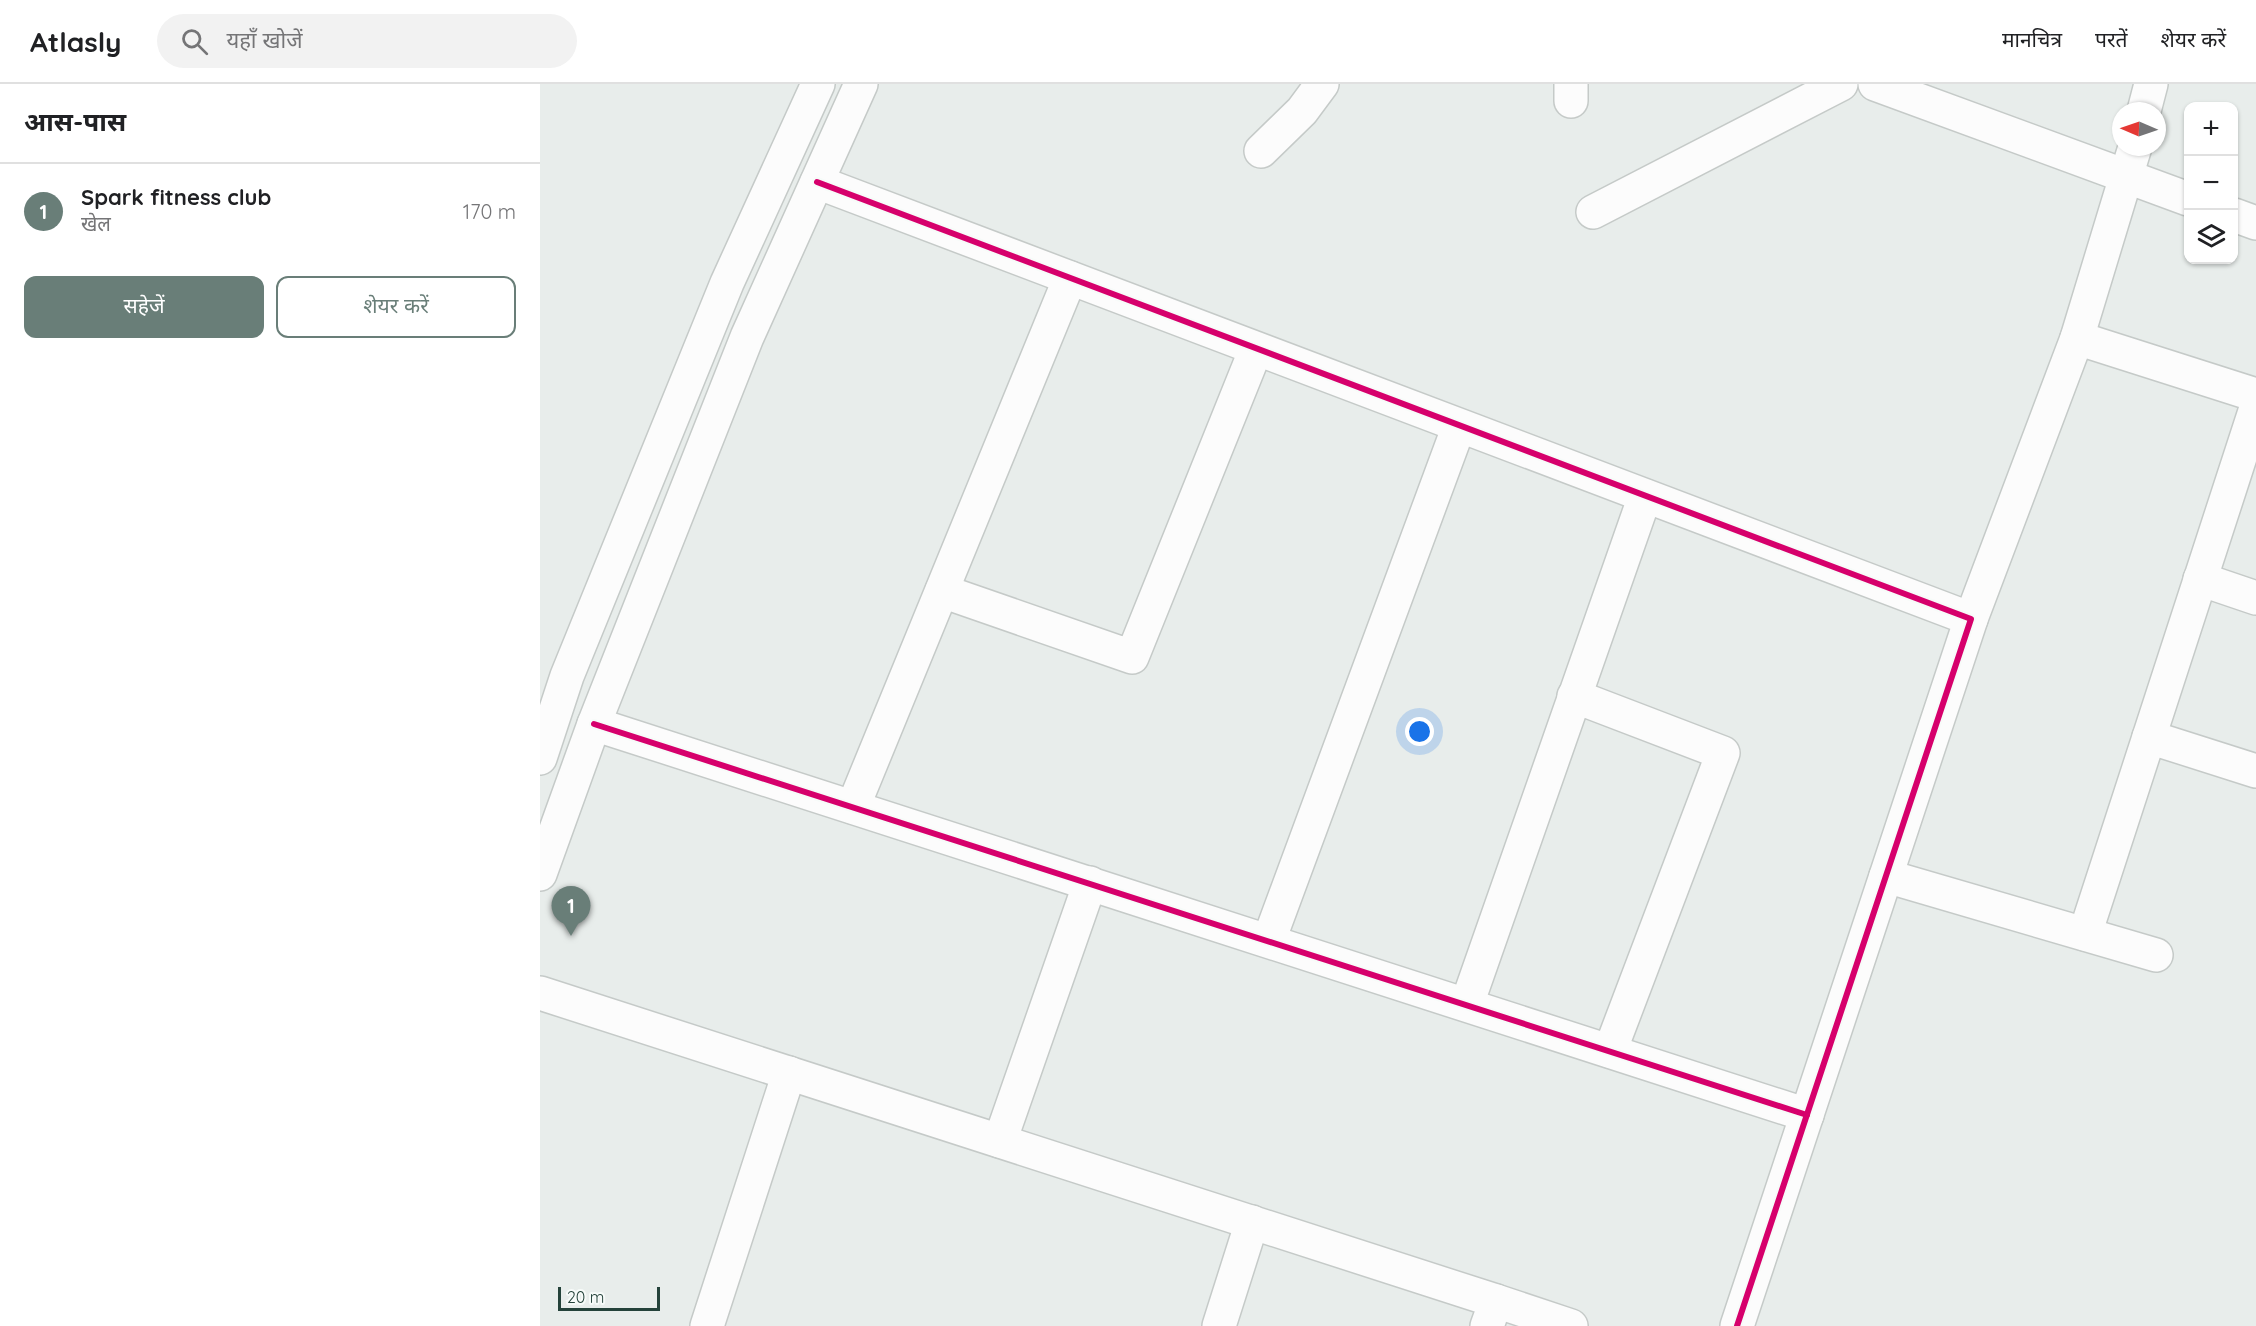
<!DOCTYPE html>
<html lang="hi">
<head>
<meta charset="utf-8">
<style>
	body { margin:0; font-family:Quicksand,"Noto Sans Devanagari",sans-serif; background:#f2f2f2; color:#202124 }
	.controls { position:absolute; right:18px; top:18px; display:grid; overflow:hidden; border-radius:12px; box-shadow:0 2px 4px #0004 }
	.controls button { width:54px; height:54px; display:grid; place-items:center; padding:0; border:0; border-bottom:2px solid #e0e0e0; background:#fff; color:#202124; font:30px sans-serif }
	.compass { position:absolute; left:1572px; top:18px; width:54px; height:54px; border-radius:50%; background:#fff; box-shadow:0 2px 4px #0004; rotate:272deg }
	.scale { position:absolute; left:18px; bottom:15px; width:102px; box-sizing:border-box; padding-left:6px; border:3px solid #24423a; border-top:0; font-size:16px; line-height:21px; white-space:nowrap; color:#24423a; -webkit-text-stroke:4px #f7fbf9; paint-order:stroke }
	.you { position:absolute; left:880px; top:648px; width:21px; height:21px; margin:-15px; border:4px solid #fff; border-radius:50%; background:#1a73e8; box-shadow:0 0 0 9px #1a73e833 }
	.badge { display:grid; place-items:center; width:39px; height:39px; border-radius:50%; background:#697e78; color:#fff; font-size:20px; font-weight:700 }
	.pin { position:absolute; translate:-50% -50px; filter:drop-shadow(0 2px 3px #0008) }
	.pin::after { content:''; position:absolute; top:32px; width:21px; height:18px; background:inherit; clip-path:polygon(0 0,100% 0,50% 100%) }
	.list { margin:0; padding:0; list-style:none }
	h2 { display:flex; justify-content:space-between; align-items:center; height:78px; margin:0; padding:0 24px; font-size:26px }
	h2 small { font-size:20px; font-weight:400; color:#757577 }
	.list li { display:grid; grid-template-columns:39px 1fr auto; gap:18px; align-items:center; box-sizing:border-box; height:96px; padding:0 24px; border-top:2px solid #e0e0e0 }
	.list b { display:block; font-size:22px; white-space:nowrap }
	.list p { margin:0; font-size:20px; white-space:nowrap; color:#757577 }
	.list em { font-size:20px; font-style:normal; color:#757577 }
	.actions { display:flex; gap:12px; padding:18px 24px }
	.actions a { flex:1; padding:14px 0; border:2px solid #697e78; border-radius:12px; text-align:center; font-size:21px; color:#697e78 }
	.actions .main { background:#697e78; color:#fff }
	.icon { flex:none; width:33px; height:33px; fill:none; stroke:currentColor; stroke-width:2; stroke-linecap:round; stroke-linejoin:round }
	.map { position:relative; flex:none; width:1716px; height:1242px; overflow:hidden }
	header { display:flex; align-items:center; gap:36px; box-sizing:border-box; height:84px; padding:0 30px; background:#fff; border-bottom:2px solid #e0e0e0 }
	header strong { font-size:28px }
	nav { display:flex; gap:33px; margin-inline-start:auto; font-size:21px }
	.search { width:420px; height:54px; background:#f2f2f2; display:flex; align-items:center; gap:15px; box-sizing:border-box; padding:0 21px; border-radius:33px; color:#757577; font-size:22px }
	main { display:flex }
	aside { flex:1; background:#fff }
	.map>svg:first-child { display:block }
</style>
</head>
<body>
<header>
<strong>Atlasly</strong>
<div class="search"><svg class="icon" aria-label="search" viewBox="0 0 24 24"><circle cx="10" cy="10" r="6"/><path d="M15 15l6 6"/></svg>यहाँ खोजें</div>
<nav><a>मानचित्र</a><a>परतें</a><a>शेयर करें</a></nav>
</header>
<main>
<aside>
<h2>आस-पास<small></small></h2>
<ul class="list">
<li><span class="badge">1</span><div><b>Spark fitness club</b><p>खेल</p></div><em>170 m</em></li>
</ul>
<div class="actions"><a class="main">सहेजें</a><a>शेयर करें</a></div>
</aside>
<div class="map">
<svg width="1716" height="1242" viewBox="0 0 1716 1242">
	<rect width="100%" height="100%" fill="#e8edeb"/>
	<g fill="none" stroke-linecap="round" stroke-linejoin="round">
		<g stroke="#c5cac8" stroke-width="36">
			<g id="minor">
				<path d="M1031,0V17"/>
				<path d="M1335,0L1648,115"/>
				<path d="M1604,27L1611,0"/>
				<path d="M721,67L762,27L782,0"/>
				<path d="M277,98L1431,535L1197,1242"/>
				<path d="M1053,128L1301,0"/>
				<path d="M1694,131L1716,139"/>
				<path d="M1537,254L1716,311"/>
				<path d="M1660,495L1716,514"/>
				<path d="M402,507L592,573L716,265"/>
				<path d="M1431,535L1537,254L1595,63"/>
				<path d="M1034,612L1183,669L1070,967"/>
				<path d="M54,640L1267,1031"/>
				<path d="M1609,653L1716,687"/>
				<path d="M0,674L27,592L187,199L278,0"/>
				<path d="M313,723L530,194"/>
				<path d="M0,790L54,640L207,253L321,0"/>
				<path d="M1346,792L1616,871"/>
				<path d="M1545,850L1716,324"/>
				<path d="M729,856L919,342"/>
				<path d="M0,909L956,1217L947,1242"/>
				<path d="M927,920L1105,412"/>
				<path d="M460,1057L550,799"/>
				<path d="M956,1217L1031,1242"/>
				<path d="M167,1242L249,989"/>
				<path d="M679,1242L712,1138"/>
			</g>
		</g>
		<use href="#minor" stroke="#fcfcfc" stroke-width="33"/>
		<g stroke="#f7fbf9" stroke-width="10">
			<g id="cycleway">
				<path d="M277,98L1431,535L1197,1242"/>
				<path d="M54,640L1267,1031"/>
			</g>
		</g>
		<use href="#cycleway" stroke="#d6006c" stroke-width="6"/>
	</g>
</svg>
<div class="controls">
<button>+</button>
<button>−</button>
<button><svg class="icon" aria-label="layers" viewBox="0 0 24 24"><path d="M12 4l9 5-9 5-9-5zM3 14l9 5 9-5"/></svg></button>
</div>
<svg class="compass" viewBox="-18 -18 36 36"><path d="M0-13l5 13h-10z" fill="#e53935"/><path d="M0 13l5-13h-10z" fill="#757577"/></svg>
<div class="scale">20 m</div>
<div class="you"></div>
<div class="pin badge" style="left:31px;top:852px">1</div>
</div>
</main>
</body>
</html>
